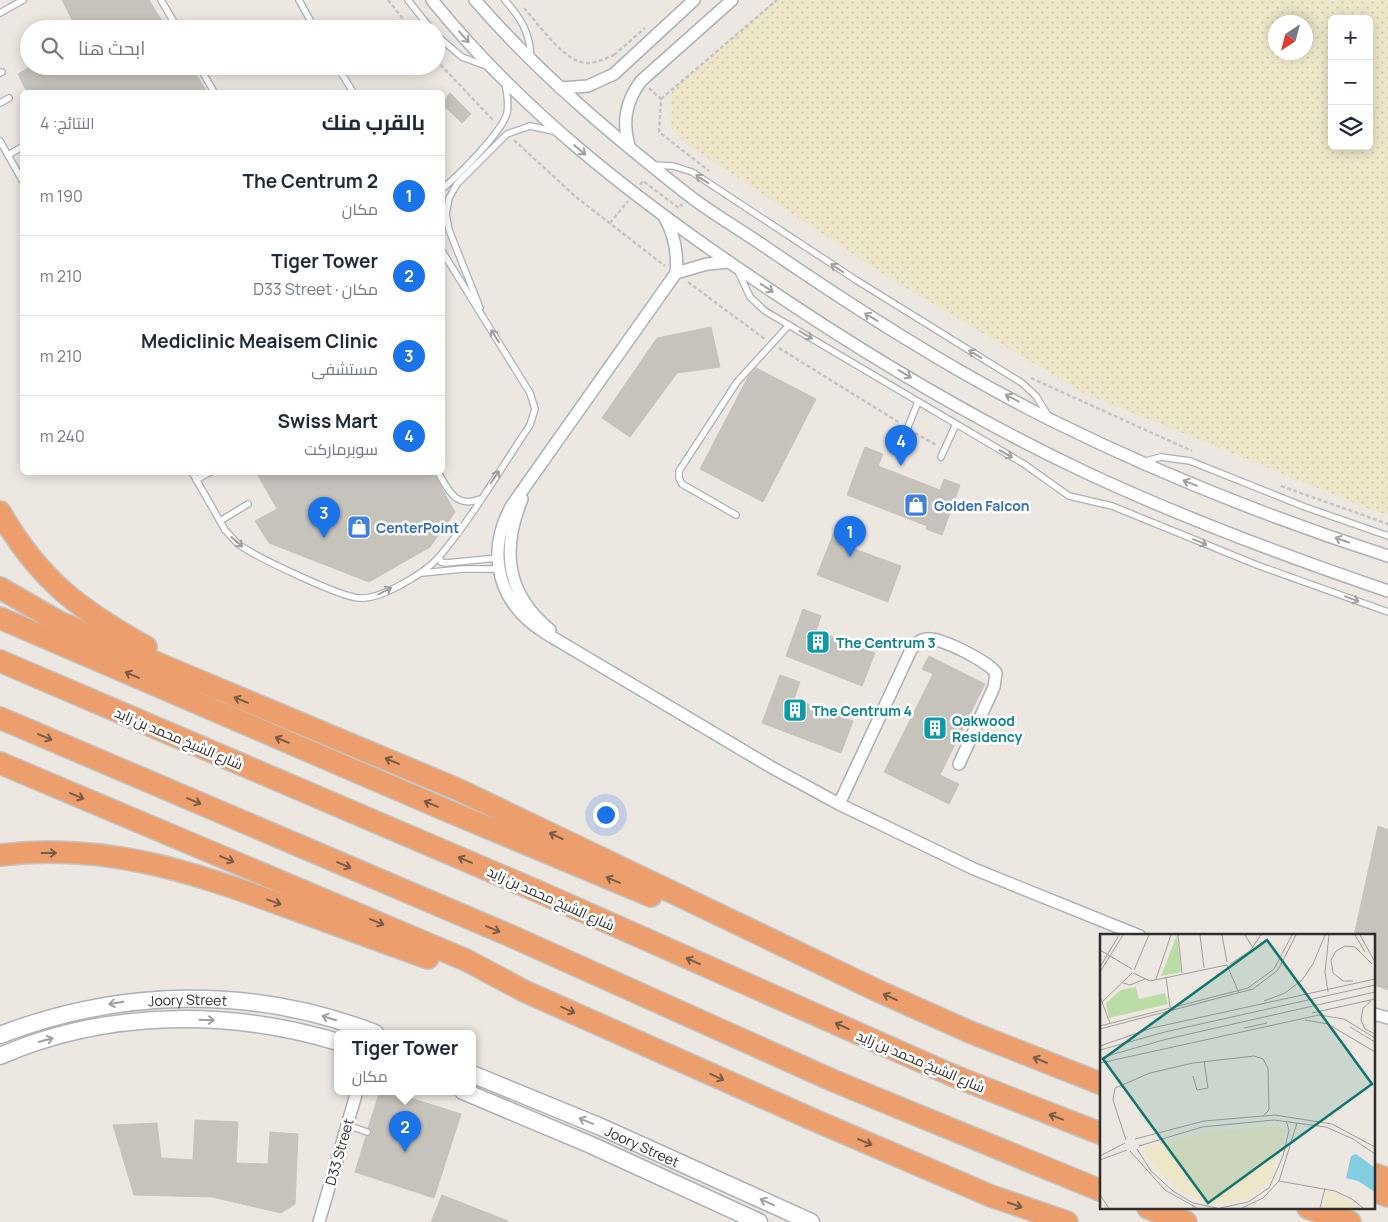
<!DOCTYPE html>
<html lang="ar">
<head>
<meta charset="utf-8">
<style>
	body { margin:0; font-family:Manrope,Cairo,sans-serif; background:#f6f6f7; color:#1f2937; direction:rtl }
	.controls { position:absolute; right:15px; top:15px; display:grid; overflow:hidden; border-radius:8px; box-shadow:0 2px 12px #0003 }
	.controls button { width:45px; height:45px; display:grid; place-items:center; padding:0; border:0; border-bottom:1px solid #e0e1e3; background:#fff; color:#1f2937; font:25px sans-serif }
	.compass { position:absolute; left:1268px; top:15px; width:45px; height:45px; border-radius:50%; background:#fff; box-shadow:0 2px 12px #0003; rotate:216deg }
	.you { position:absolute; left:605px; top:814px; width:18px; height:18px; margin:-12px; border:4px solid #fff; border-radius:50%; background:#1a73e8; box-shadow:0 0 0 8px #1a73e833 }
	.badge { display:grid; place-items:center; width:32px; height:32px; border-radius:50%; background:#1a73e8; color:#fff; font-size:16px; font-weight:700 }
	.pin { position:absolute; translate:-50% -41px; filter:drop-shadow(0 1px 2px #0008) }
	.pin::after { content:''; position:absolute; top:26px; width:18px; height:15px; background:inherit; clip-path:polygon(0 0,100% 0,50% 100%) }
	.popup { position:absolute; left:334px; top:1030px; width:142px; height:65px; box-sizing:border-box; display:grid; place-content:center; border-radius:8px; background:#fff; filter:drop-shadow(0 1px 4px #0005); font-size:16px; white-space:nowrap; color:#747a83 }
	.popup b { font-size:19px; color:#1f2937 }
	.popup::after { content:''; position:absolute; left:50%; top:100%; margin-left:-10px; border:10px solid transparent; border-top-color:#fff }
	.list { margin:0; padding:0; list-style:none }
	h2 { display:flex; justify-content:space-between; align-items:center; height:65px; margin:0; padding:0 20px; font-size:21px }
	h2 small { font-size:16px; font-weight:400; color:#747a83 }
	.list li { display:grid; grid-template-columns:32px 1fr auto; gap:15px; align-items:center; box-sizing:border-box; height:80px; padding:0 20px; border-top:1px solid #e0e1e3 }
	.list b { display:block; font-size:19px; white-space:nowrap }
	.list p { margin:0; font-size:16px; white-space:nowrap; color:#747a83 }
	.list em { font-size:16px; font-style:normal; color:#747a83 }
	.icon { flex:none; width:28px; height:28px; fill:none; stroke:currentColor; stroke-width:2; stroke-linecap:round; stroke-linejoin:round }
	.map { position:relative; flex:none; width:1388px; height:1222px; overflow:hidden; direction:ltr }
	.search { position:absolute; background:#fff; box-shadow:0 2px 12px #0003; left:20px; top:20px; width:425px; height:55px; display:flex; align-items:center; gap:12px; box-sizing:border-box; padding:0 18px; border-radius:28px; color:#747a83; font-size:19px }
	.panel { position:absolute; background:#fff; box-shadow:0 2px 12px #0003; left:20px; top:90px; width:425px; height:385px; border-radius:8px; direction:rtl }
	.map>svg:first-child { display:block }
</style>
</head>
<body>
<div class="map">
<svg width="1388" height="1222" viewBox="0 0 1388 1222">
	<defs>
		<pattern id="sand-dots" width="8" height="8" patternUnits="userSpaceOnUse" patternTransform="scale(1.25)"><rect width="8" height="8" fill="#ede6c9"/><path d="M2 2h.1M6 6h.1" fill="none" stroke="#ccc6ad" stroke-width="1.8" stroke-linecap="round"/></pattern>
	</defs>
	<rect width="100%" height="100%" fill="#ede7e1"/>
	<path fill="url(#sand-dots)" fill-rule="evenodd" d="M775,0H1388V515L1364,507L1084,393L891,279L687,144L671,129L672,91ZM1332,19H1369V146H1332ZM1276,22H1306V52H1276Z"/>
	<g fill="#c6c2bc" stroke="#c8c3bb">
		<path d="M62,0H149L167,29H77Z"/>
		<path d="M31,66H191L207,92H27L18,74Z"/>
		<path d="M450,93L471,114L462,123L442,104Z"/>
		<path d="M711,327L720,367L677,373L630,437L602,418L657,338Z"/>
		<path d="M756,368L816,399L763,502L700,469L748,377Z"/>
		<path d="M865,447L883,454L878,466L940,490L944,479L960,485L942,535L926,529L927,526L847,495Z"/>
		<path d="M256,472H433L455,512L430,547L369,582L269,543L255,521L277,509Z"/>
		<path d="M836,527L854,533L849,547L901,566L888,602L817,575Z"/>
		<path d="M803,609L821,616L816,631L875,653L862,686L786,656Z"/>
		<path d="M929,656L985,684L940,775L959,784L949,804L884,772L933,674L922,669Z"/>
		<path d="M780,675L800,682L794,699L853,721L841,753L762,723Z"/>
		<path d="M1378,826L1388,830V990L1374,985V936H1354Z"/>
		<path d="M380,1091H388L461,1114L434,1198L355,1172L366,1136L372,1133L368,1128Z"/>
		<path d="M195,1120L238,1122L236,1163L268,1164L270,1132L298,1134L295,1204L281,1213L212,1197L134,1195L113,1125L157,1123L161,1158L193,1160Z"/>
		<path d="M442,1195L508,1221V1222H431Z"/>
	</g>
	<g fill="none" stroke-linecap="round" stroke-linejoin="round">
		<g stroke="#aeb0b7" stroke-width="8">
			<g id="lane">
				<path d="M161,0L178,29"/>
				<path d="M299,0L315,29"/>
				<path d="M408,0L431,29"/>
				<path d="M505,0C521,19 530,32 531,58"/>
				<path d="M0,13L23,0"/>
				<path d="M436,35L462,57L489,67"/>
				<path d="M199,66L214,92"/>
				<path d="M337,66L353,92"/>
				<path d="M0,73L2,72"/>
				<path d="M0,103L9,98"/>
				<path d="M0,141L22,180"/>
				<path d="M8,155L22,147"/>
				<path d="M653,165L673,166L692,172L856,280L1022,383L1036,396L1049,417"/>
				<path d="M442,189C458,176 502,132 507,113C509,103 507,93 505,83"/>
				<path d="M738,271L750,297L765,311L1024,464L1069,496L1112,506L1257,565L1388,612"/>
				<path d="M480,308L449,230L446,214L449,198L457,184L507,134L530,126L554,131"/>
				<path d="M904,437L918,402"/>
				<path d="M941,457L956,424"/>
				<path d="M1142,462L1161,457L1190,461L1305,507L1388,536"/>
				<path d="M192,472L225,530L238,544C256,557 340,597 359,598C381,600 425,573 439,557C472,518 501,468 530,425L535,409L530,393L442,251"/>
				<path d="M438,472C448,490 456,509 480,499"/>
				<path d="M196,480L210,472"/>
				<path d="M736,515L682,484L679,478V471L737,382L789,325"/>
				<path d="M220,521L248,504"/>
				<path d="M439,557L441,562L446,563L497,558"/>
				<path d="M422,573L463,569H499"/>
				<path d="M347,1125L367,1132"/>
			</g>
		</g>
		<g stroke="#aeb0b7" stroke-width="14">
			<g id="street">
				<path d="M432,0C520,109 630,195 745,273C853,347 966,416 1085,472C1183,518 1285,556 1388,591"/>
				<path d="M475,0C538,73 612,135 687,194C711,213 738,228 764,246C856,309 951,370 1051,420C1160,474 1273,519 1388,556"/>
				<path d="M560,88L588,86L614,74L694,0"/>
				<path d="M629,146C622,121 626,101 641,81L732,0"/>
				<path d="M665,218C675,236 678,253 676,273L512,505C484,555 499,605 547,634L771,767L839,804L974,869L1140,936"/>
				<path d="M676,273L707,264L729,262"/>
				<path d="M522,499C501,550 506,594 550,630"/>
				<path d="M839,804L911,650C915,644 919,640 926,639C939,636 989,662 996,673L994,687L959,764"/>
				<path d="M1374,1014L1388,1018"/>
				<path d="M319,1222L357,1091"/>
			</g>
		</g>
		<g stroke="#aeb0b7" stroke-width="19">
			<g id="secondary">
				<path id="s1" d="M0,1035C122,988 253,986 375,1033"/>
				<path d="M0,1056C106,1010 228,1009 338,1042"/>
				<path id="s2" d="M472,1074L601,1127L811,1222"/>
				<path d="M463,1091L591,1145L759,1222"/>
			</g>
		</g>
		<g stroke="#c4c4c4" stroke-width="24">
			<g id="highway">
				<path d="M0,512C39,580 80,610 146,647"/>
				<path d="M0,588L59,622L457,789L878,991L970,1032L1102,1084"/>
				<path d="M0,618L448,811L651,896"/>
				<path d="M0,661L537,891L954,1076L1102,1134"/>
				<path d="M0,718L511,936L834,1081L1102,1191"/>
				<path d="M0,763L466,960L524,991L814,1120L991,1196L1067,1222"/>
				<path d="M0,855C103,842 190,871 285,906C332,923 380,941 428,958"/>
				<path d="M1374,1174L1388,1179"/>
				<path d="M1374,1191L1388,1196"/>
				<path d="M1148,1208L1186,1222"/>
				<path d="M1308,1208L1350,1222"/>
			</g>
		</g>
		<g stroke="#c4c4c4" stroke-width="2.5" stroke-dasharray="4 2.5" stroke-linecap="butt">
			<path d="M388,0L411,29"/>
			<path d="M524,8C539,24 565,64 588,63C597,63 606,58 614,55L616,57"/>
			<path d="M614,55L645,28"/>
			<path d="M436,60L494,121"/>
			<path d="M649,88L661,99L659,132L709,171"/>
			<path d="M661,99L777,0"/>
			<path d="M514,140L576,197L665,266"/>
			<path d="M640,185L643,181L679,208L682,204"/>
			<path d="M610,223L628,201"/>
			<path d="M688,282L766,340"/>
			<path d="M779,348L900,423"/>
			<path d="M1031,378L1192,451"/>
			<path d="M915,433L936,445"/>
			<path d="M1281,486L1388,524"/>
		</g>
		<use href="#lane" stroke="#fff" stroke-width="5.5"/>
		<use href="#street" stroke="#fff" stroke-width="11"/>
		<use href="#secondary" stroke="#fff" stroke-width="16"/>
		<use href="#highway" stroke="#ec9e6d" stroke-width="21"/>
	</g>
	<defs><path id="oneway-shaft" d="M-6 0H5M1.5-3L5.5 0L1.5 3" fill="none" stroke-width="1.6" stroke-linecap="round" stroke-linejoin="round" transform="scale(1.25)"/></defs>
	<g stroke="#a0a0a0">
		<use href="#oneway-shaft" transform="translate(464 37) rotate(48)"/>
		<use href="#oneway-shaft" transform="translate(580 150) rotate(40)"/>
		<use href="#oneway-shaft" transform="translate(702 179) rotate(-147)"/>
		<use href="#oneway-shaft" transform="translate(837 268) rotate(-147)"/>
		<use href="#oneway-shaft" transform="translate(767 288) rotate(34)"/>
		<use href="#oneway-shaft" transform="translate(871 317) rotate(-149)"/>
		<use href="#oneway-shaft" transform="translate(806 335) rotate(31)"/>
		<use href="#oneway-shaft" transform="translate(495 336) rotate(-122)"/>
		<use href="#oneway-shaft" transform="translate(975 354) rotate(-149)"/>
		<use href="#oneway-shaft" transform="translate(905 374) rotate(31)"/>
		<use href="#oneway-shaft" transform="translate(1012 398) rotate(-152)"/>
		<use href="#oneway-shaft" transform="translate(1006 454) rotate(31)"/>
		<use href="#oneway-shaft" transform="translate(495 477) rotate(-56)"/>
		<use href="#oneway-shaft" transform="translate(1190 483) rotate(-158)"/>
		<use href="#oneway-shaft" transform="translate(1342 540) rotate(-161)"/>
		<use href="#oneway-shaft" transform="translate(237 542) rotate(41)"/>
		<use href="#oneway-shaft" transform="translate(1200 542) rotate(22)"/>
		<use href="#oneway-shaft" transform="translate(385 591) rotate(-27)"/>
		<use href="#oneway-shaft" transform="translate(1352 599) rotate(20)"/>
		<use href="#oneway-shaft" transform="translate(116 1003) rotate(171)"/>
		<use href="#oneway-shaft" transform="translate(329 1018) rotate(-163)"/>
		<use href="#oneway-shaft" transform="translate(207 1020) rotate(2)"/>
		<use href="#oneway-shaft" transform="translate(46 1040) rotate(-16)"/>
		<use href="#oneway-shaft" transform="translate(586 1121) rotate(-157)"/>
		<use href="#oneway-shaft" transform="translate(767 1202) rotate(-156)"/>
	</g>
	<g stroke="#795a47">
		<use href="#oneway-shaft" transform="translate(132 675) rotate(-157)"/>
		<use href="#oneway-shaft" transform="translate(241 700) rotate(-158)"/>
		<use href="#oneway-shaft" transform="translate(45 737) rotate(23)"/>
		<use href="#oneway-shaft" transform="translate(282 740) rotate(-157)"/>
		<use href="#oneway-shaft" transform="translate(392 761) rotate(-157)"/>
		<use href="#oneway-shaft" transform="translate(77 796) rotate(23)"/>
		<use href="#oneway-shaft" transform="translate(194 801) rotate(23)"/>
		<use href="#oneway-shaft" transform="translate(431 804) rotate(-157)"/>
		<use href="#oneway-shaft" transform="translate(556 836) rotate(-155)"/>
		<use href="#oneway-shaft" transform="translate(49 853)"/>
		<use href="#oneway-shaft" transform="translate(227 859) rotate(23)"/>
		<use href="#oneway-shaft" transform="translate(465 860) rotate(-157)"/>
		<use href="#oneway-shaft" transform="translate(344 865) rotate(23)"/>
		<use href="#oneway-shaft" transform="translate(613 880) rotate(-157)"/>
		<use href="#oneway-shaft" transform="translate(274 902) rotate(20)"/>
		<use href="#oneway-shaft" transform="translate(377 922) rotate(23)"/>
		<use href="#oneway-shaft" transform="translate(493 929) rotate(23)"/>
		<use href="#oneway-shaft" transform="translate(693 961) rotate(-156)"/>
		<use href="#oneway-shaft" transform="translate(890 997) rotate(-156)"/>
		<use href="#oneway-shaft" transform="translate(568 1010) rotate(24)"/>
		<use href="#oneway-shaft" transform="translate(842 1026) rotate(-156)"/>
		<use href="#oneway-shaft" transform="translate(1040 1060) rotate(-158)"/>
		<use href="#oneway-shaft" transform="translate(717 1077) rotate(24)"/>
		<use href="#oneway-shaft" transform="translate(1056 1117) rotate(-159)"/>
		<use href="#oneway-shaft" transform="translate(865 1142) rotate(23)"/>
		<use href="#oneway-shaft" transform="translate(1015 1205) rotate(19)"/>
	</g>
	<defs>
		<g id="shop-square" transform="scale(1.25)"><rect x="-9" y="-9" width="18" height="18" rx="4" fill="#3f7fe0" stroke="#fff"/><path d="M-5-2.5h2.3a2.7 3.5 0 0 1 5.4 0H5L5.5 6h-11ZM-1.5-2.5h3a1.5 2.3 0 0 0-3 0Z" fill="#fff"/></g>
		<g id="building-square" transform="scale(1.25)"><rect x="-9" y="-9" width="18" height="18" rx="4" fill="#0f9aa8" stroke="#fff"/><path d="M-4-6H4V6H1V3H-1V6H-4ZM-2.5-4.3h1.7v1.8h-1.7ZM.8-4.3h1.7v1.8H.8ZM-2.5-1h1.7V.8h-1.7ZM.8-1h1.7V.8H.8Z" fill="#fff"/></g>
	</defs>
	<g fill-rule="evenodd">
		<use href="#shop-square" x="916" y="505"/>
		<use href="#shop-square" x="359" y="527"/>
		<use href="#building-square" x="818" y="642"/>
		<use href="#building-square" x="795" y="710"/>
		<use href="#building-square" x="935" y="728"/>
	</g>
	<g text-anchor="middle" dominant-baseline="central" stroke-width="5" stroke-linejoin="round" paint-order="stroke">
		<g font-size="14" font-weight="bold" fill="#366cbe" stroke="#fff" text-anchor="start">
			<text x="934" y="505">Golden Falcon</text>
			<text x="376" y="527">CenterPoint</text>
		</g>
		<g font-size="14" font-weight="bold" fill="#0d838f" stroke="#fff" text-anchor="start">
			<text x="836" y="642">The Centrum 3</text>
			<text x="812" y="710">The Centrum 4</text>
			<text x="952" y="720">Oakwood<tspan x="952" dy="16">Residency</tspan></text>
		</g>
		<g font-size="14" fill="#2d2d2d" stroke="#fff">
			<text transform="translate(179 738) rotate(23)">شارع الشيخ محمد بن زايد</text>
			<text transform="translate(551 898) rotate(24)">شارع الشيخ محمد بن زايد</text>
			<text stroke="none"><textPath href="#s1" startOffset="192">Joory Street</textPath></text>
			<text transform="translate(921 1061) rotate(23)">شارع الشيخ محمد بن زايد</text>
			<text stroke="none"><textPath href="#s2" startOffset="185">Joory Street</textPath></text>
			<text transform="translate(339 1152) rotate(-74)">D33 Street</text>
		</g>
	</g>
	<g transform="translate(1100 934)">
		<rect width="275" height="275" fill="#ede7e1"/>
		<path d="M36,53L39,65L65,59L68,70L9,84L6,69L21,56Z" fill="#bbdca5"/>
		<path d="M178,192L185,197L171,245L164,254L149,264L128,269H106L82,258L62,241L44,219L45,214L110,197ZM227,258L242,262L259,274H223Z" fill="#ede6c9"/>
		<path d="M77,1L81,38L61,42Z" fill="#bbdca5"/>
		<path d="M256,220L275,234V258L258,247L246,244L251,222Z" fill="#82cde2"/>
		<path fill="none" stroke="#a09d99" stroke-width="1" d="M78,1L82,39M100,1L104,34M122,1L127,28M145,1L153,14M255,1L265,18M260,1L275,28M0,16L32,35M130,30L150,17L161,1M127,31L139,59M0,33L19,1M34,36L49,1M0,38L23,1M33,39L50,47L127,31M66,43L70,73M56,45L71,1M253,47H243L233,39L231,26L236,17L245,12L255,13L272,30M23,49L30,51L45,45M228,58L225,38L229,1M0,63L10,89M164,67L185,59L202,46L213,30L225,1M271,67L263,74L261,86L265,95L275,100M2,68L32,39M212,79L275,65M205,86L228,90L275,118M0,92L148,54L174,35L192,1M250,93L275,108M144,94L167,89M0,95L153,55L178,36L196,1M0,112L52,94L275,45M0,116L65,98L275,51M0,124L67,105L275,58M0,129L219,81L244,85L275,104M93,142L97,156L108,154L104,127M35,205L104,187L175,181L232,190L275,213M26,206L13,166L15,154L50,139L93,129L154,122L163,125L168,134L169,176L163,182M39,212L102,193L174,186L226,193L253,205L275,220M37,215L51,237L73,257L93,269L117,274M30,217L65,256L97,274M0,222L25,209M0,226L27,216M179,247L235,257L252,265L263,274M0,261L9,274M120,274L148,268L169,254L183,222L189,196L186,187M142,274L163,264L179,247L197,189M220,274L225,254"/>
		<path fill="#0f766e" fill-opacity="0.15" stroke="#0f766e" stroke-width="2.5" d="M167,6L272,150L108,269L3,125Z"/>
		<rect width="275" height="275" fill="none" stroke="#2d2d2d" stroke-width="2.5"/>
	</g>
</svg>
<div class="controls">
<button>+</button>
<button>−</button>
<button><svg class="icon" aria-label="layers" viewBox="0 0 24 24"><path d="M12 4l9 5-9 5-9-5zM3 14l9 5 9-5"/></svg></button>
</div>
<svg class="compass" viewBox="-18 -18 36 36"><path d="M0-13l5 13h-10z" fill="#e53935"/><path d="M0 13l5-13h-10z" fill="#747a83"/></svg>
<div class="you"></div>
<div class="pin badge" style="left:850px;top:557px">1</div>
<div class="pin badge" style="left:405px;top:1152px">2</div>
<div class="popup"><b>Tiger Tower</b>مكان</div>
<div class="pin badge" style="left:324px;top:538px">3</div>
<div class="pin badge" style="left:901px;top:466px">4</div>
<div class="search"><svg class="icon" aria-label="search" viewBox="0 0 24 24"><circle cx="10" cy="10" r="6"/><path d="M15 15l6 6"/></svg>ابحث هنا</div>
<section class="panel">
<h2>بالقرب منك<small>النتائج: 4</small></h2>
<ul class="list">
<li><span class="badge">1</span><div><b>The Centrum 2</b><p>مكان</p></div><em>190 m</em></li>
<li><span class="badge">2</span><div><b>Tiger Tower</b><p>مكان · D33 Street</p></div><em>210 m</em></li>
<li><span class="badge">3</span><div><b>Mediclinic Meaisem Clinic</b><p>مستشفى</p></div><em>210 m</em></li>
<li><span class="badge">4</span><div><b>Swiss Mart</b><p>سوبرماركت</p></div><em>240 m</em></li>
</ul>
</section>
</div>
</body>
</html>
